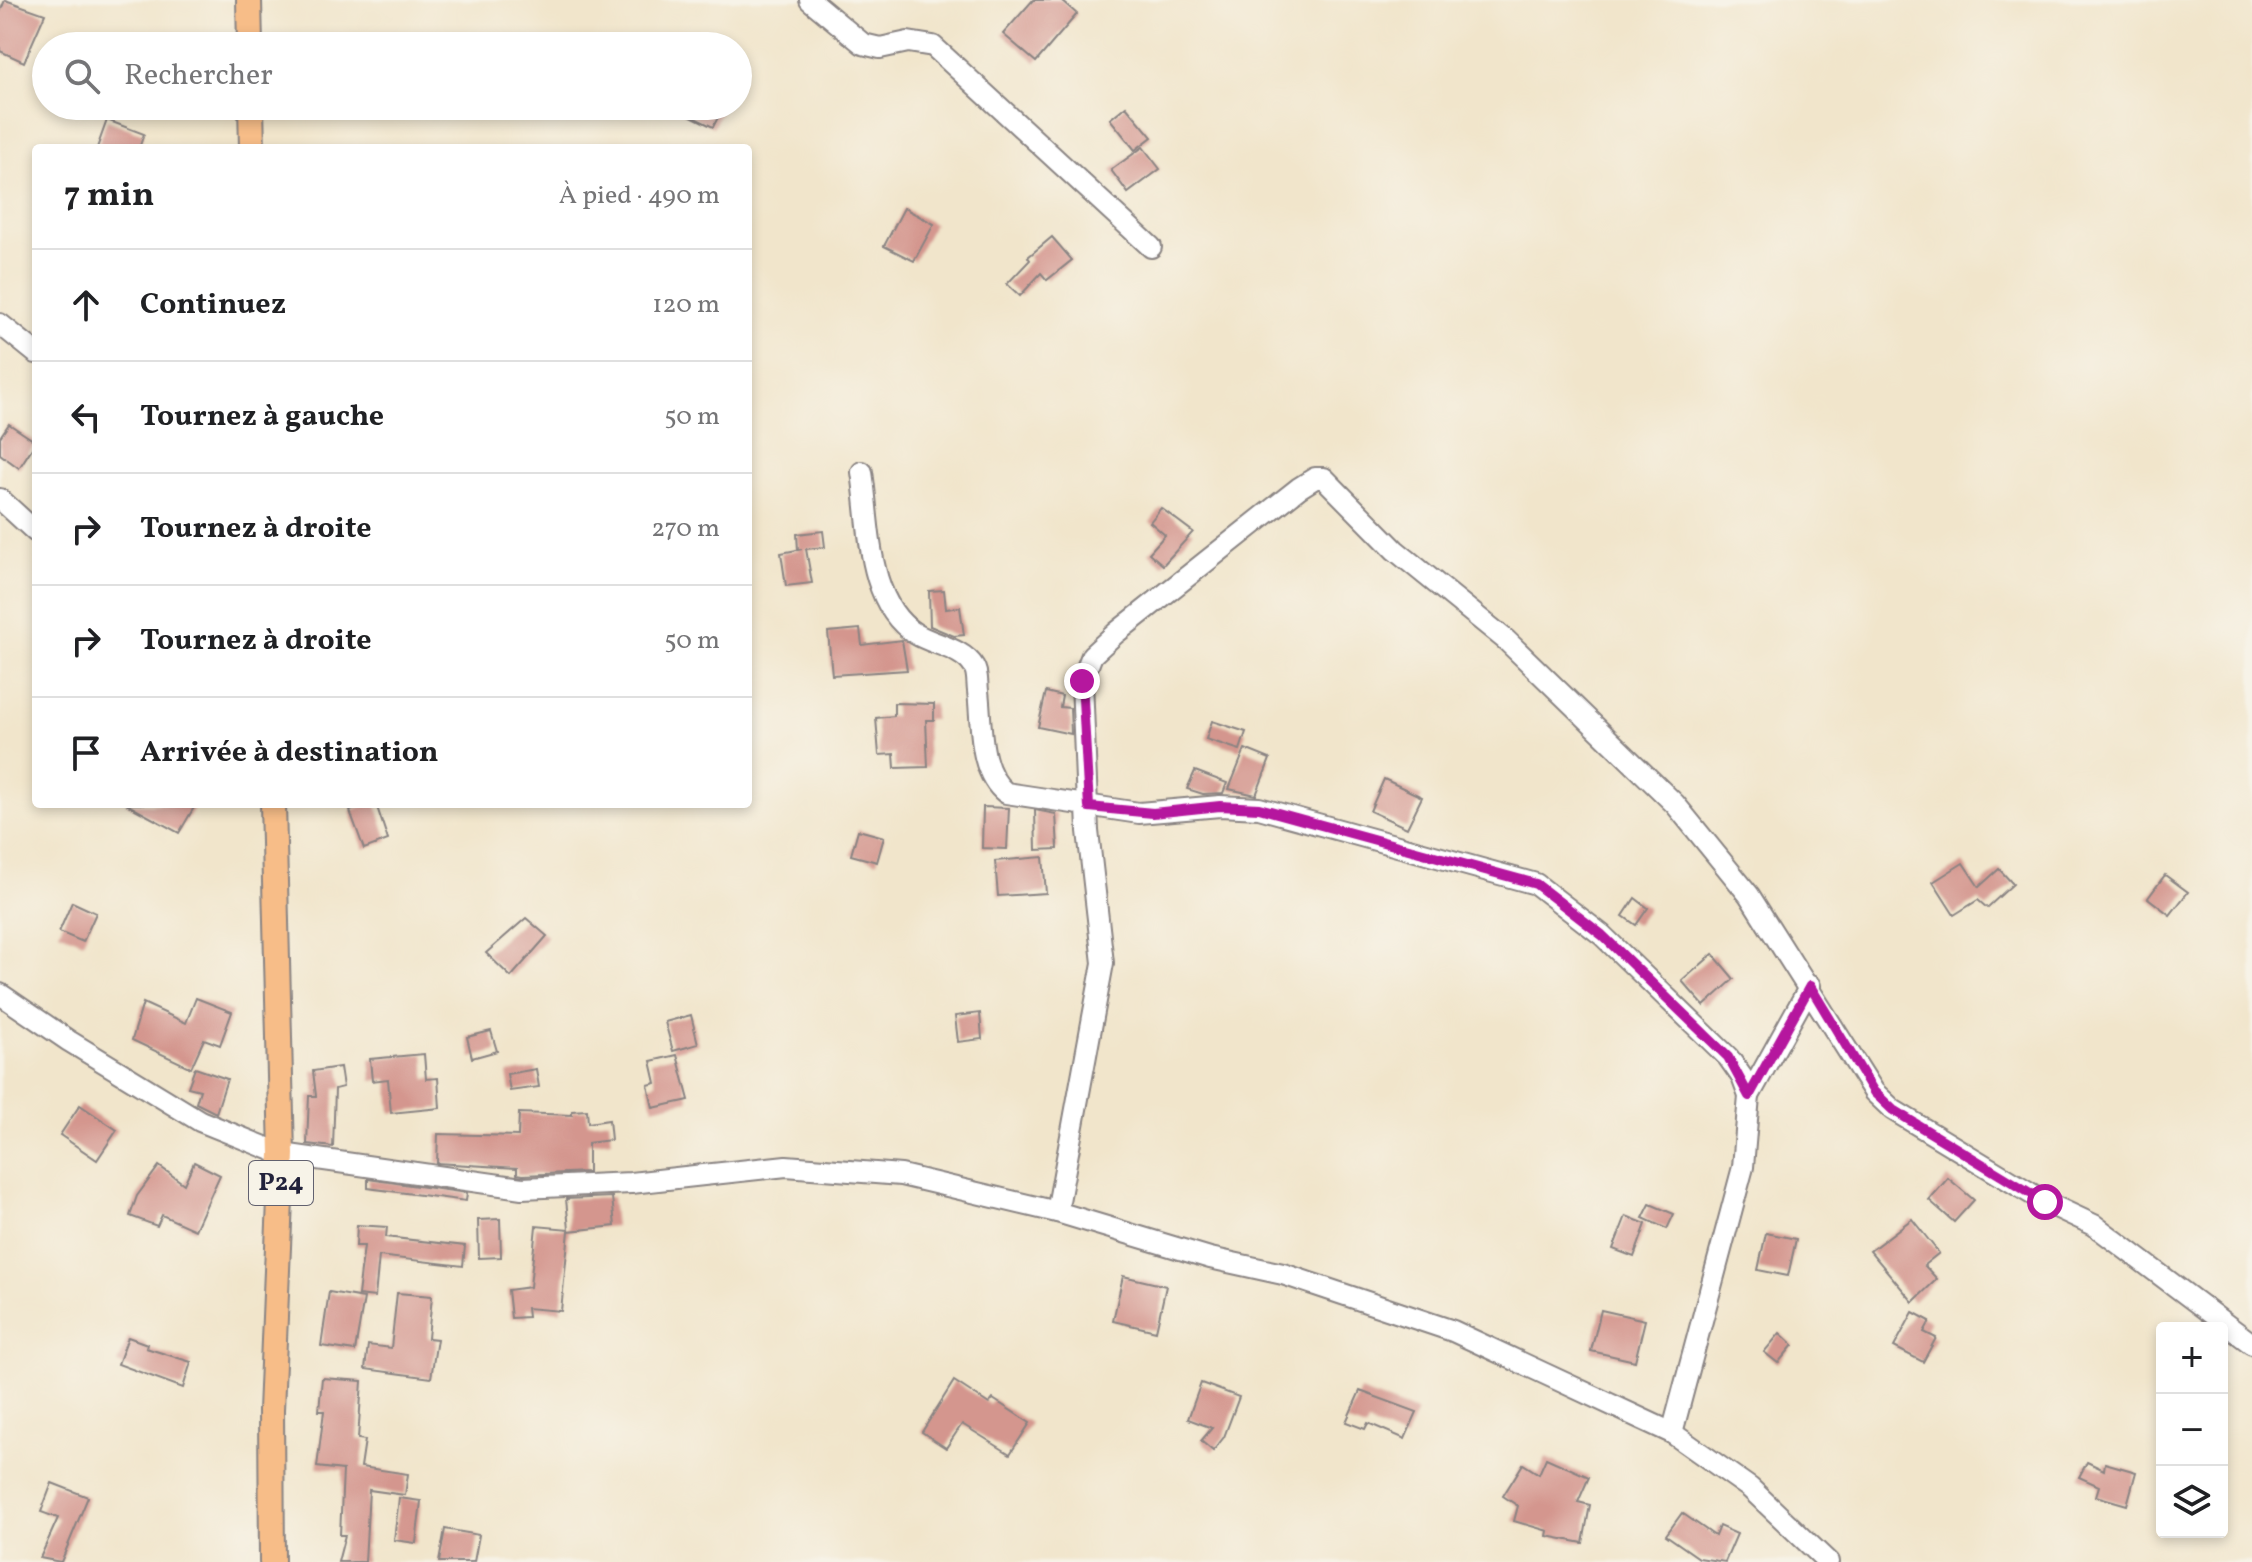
<!DOCTYPE html>
<html lang="fr">
<head>
<meta charset="utf-8">
<style>
	body { margin:0; font-family:Vollkorn,serif; background:#f6f6f6; color:#202124 }
	.controls { position:absolute; right:24px; bottom:24px; display:grid; overflow:hidden; border-radius:8px; box-shadow:0 4px 12px #0003 }
	.controls button { width:72px; height:72px; display:grid; place-items:center; padding:0; border:0; border-bottom:2px solid #e0e0e0; background:#fff; color:#202124; font:40px sans-serif }
	.stop { position:absolute; width:24px; height:24px; margin:-18px; border:6px solid #b5179e; border-radius:50%; background:#fff }
	.stop.end { background:#b5179e; border-color:#fff; box-shadow:0 2px 8px #0008 }
	.list { margin:0; padding:0; list-style:none }
	h2 { display:flex; justify-content:space-between; align-items:center; height:104px; margin:0; padding:0 32px; font-size:34px }
	h2 small { font-size:26px; font-weight:400; color:#757577 }
	.list li { display:grid; grid-template-columns:52px 1fr auto; gap:24px; align-items:center; box-sizing:border-box; height:112px; padding:0 32px; border-top:2px solid #e0e0e0 }
	.list b { display:block; font-size:30px; white-space:nowrap }
	.list em { font-size:26px; font-style:normal; color:#757577 }
	.icon { flex:none; width:44px; height:44px; fill:none; stroke:currentColor; stroke-width:2; stroke-linecap:round; stroke-linejoin:round }
	.map { position:relative; flex:none; width:2252px; height:1562px; overflow:hidden }
	.search { position:absolute; background:#fff; box-shadow:0 4px 12px #0003; left:32px; top:32px; width:720px; height:88px; display:flex; align-items:center; gap:20px; box-sizing:border-box; padding:0 28px; border-radius:44px; color:#757577; font-size:30px }
	.panel { position:absolute; background:#fff; box-shadow:0 4px 12px #0003; left:32px; top:144px; width:720px; height:664px; border-radius:8px }
	.map>svg:first-child { display:block }
</style>
</head>
<body>
<div class="map">
<svg width="2252" height="1562" viewBox="0 0 2252 1562">
	<rect width="100%" height="100%" fill="#f7f3e8"/>
	<filter id="ink" filterUnits="userSpaceOnUse"><feTurbulence type="fractalNoise" baseFrequency=".0125" numOctaves="2"/><feDisplacementMap in="SourceGraphic" scale="16" xChannelSelector="R" yChannelSelector="G"/><feConvolveMatrix kernelMatrix="1 2 1 2 8 2 1 2 1" color-interpolation-filters="sRGB"/></filter>
	<filter id="wash" filterUnits="userSpaceOnUse"><feTurbulence type="fractalNoise" baseFrequency=".006" numOctaves="4" result="noise"/><feDisplacementMap in="SourceGraphic" scale="32" xChannelSelector="R" yChannelSelector="G"/><feGaussianBlur stdDeviation="1.8" result="paint"/><feColorMatrix in="noise" values="0 0 0 0 0 0 0 0 0 0 0 0 0 0 0 0 0 1.4 0 .05"/><feComposite in="paint" operator="in"/></filter>
	<g filter="url(#wash)">
		<rect width="100%" height="100%" fill="#f1e5cb"/>
		<g id="blocks">
			<g fill="#d4968e">
				<path d="M5,0L45,14L24,62L0,51V12Z"/>
				<path d="M1033,0H1061L1077,14L1036,62L1003,34Z"/>
				<path d="M671,106H724L713,127Z"/>
				<path d="M1126,106L1152,137L1135,150L1110,119Z"/>
				<path d="M107,120L144,134L139,148H97Z"/>
				<path d="M1143,147L1160,169L1128,193L1111,170Z"/>
				<path d="M904,208L934,224L914,261L884,246Z"/>
				<path d="M1052,237L1072,260L1047,280L1041,273L1020,296L1007,284L1030,260L1028,257Z"/>
				<path d="M9,424L36,442L19,468L0,454V437Z"/>
				<path d="M1161,508L1193,532L1163,565L1149,553L1165,535L1150,522Z"/>
				<path d="M823,531L825,547L806,549L812,583L786,586L781,553L802,549L798,550L797,534Z"/>
				<path d="M944,590L946,609L960,607L964,635L954,636L930,626L929,591Z"/>
				<path d="M860,629L862,645L902,640L907,670L832,675L828,632Z"/>
				<path d="M1046,692L1062,696L1060,707L1070,708L1071,734L1038,727Z"/>
				<path d="M894,703L934,704V720H926L928,767L895,768L894,754L879,755L876,718L894,716Z"/>
				<path d="M1212,721L1246,732L1240,750L1206,739Z"/>
				<path d="M1245,749L1270,759L1256,795L1229,789Z"/>
				<path d="M1195,771L1227,783L1223,793L1203,794L1187,789Z"/>
				<path d="M1384,779L1422,797L1407,828L1370,811Z"/>
				<path d="M126,804H196L179,833Z"/>
				<path d="M369,804H376L388,840L364,849L350,811Z"/>
				<path d="M983,807L1009,808L1007,849L982,848Z"/>
				<path d="M1035,810L1056,814L1058,849L1036,850Z"/>
				<path d="M858,830L884,837L877,862L851,855Z"/>
				<path d="M1043,857L1046,893L998,896L995,861Z"/>
				<path d="M1963,863L1979,887L1999,869L2013,884L1987,908L1978,900L1954,915L1933,882Z"/>
				<path d="M2165,875L2188,892L2170,915L2148,898Z"/>
				<path d="M1635,898L1648,908L1636,925L1623,916Z"/>
				<path d="M72,902L96,913L83,942L59,932Z"/>
				<path d="M526,918L547,936L511,977L486,953Z"/>
				<path d="M1713,954L1734,979L1704,1006L1682,981Z"/>
				<path d="M196,998L232,1012L220,1045L204,1039L191,1068L132,1040L143,1003L186,1023Z"/>
				<path d="M980,1013L982,1039L958,1042L955,1016Z"/>
				<path d="M691,1015L698,1044L673,1051L665,1022Z"/>
				<path d="M491,1031L497,1051L472,1058L467,1037Z"/>
				<path d="M424,1054L426,1079L438,1078L440,1108L391,1113L388,1079L372,1081L370,1059Z"/>
				<path d="M677,1055L689,1100L653,1108L648,1085L656,1083L651,1061Z"/>
				<path d="M340,1067L343,1087L335,1089L333,1147L307,1144L309,1096H316L313,1071Z"/>
				<path d="M195,1068L227,1079L216,1113L196,1103L200,1090L188,1087Z"/>
				<path d="M536,1069L539,1087L510,1091L507,1074Z"/>
				<path d="M80,1105L117,1130L97,1160L60,1135Z"/>
				<path d="M587,1110L588,1123L609,1120L611,1140L588,1143V1172L523,1175L517,1174V1168L437,1163L438,1134L518,1136L519,1113L572,1115V1111Z"/>
				<path d="M194,1162L220,1175L195,1230L162,1215L157,1226L130,1216L137,1196L159,1166L184,1184Z"/>
				<path d="M1948,1178L1974,1200L1954,1222L1929,1200Z"/>
				<path d="M368,1179L467,1193L466,1201L368,1188Z"/>
				<path d="M612,1197L615,1226L569,1231L561,1311L527,1308L528,1317L511,1318L508,1290L530,1287L536,1226L569,1229L566,1199Z"/>
				<path d="M1650,1204L1674,1214L1667,1229L1643,1218Z"/>
				<path d="M1626,1216L1646,1224L1634,1257L1613,1249Z"/>
				<path d="M500,1219L501,1257L479,1258L478,1220Z"/>
				<path d="M1912,1219L1939,1253L1924,1265L1937,1279L1913,1302L1870,1251Z"/>
				<path d="M357,1225L387,1227L386,1237L465,1246L463,1266L379,1256L375,1297L358,1295L364,1246H356Z"/>
				<path d="M1766,1233L1796,1239L1788,1276L1758,1270Z"/>
				<path d="M1123,1276L1166,1286L1156,1331L1113,1321Z"/>
				<path d="M329,1292L364,1298L355,1351L321,1346Z"/>
				<path d="M397,1293L432,1296L428,1338L437,1339L431,1378L365,1369L368,1345L391,1348Z"/>
				<path d="M1601,1310L1645,1320L1635,1361L1591,1351Z"/>
				<path d="M1913,1312L1930,1321L1924,1332L1936,1338L1923,1362L1894,1347Z"/>
				<path d="M1780,1333L1793,1345L1778,1363L1764,1352Z"/>
				<path d="M128,1337L147,1344L146,1348L191,1362L183,1388L118,1364Z"/>
				<path d="M322,1378L362,1381L358,1439L365,1440L361,1467L408,1474L405,1495L369,1490L365,1562H338L345,1535H340L343,1470L317,1467L324,1411H319Z"/>
				<path d="M954,1381L989,1404L993,1399L1030,1423L1010,1454L962,1424L946,1448L922,1432Z"/>
				<path d="M1201,1383L1239,1397L1224,1437L1213,1451L1201,1441L1212,1428L1188,1419Z"/>
				<path d="M1360,1391L1417,1412L1405,1439L1368,1423L1365,1429L1346,1422Z"/>
				<path d="M1546,1458L1589,1477L1578,1502L1590,1505L1583,1543L1547,1536L1548,1531L1514,1521L1518,1506L1503,1496L1523,1464L1539,1474Z"/>
				<path d="M2087,1462L2104,1470L2105,1463L2136,1472L2127,1505L2096,1496L2099,1486L2079,1477Z"/>
				<path d="M52,1483L88,1497L61,1562L40,1558L58,1518L41,1512Z"/>
				<path d="M399,1498L421,1501L416,1543L394,1540Z"/>
				<path d="M1682,1513L1715,1536L1719,1526L1737,1534L1725,1562L1699,1558L1666,1535Z"/>
				<path d="M445,1529L479,1535L474,1562H439Z"/>
			</g>
		</g>
	</g>
	<g filter="url(#ink)">
		<use href="#blocks" fill-opacity="0" stroke="#8a8483" stroke-width="2"/>
		<g fill="none" stroke-linecap="round" stroke-linejoin="round">
			<g stroke="#8a8483" stroke-width="24">
				<g id="minor">
					<path d="M810,0L863,44L880,48L908,42L933,46L1151,247"/>
					<path d="M0,324L36,353"/>
					<path d="M862,472C870,524 866,603 916,634C934,645 963,648 974,667C978,673 977,684 978,691C982,725 978,771 1006,793L1139,813L1220,806L1259,808L1536,884L1602,935L1728,1057L1742,1077L1749,1096L1743,1167L1672,1433"/>
					<path d="M0,499L36,532"/>
					<path d="M0,994L69,1041L200,1121L282,1154L522,1188L631,1183L786,1166L901,1175L1057,1212L1210,1258L1283,1274L1453,1331L1672,1433L1750,1488L1828,1562"/>
					<path d="M1749,1096L1810,986"/>
					<path d="M1057,1212L1103,963L1088,831L1082,681L1092,655L1116,633L1299,488L1315,478H1324L1395,550L1506,640L1675,804L1749,895L1874,1092L1893,1110L2045,1202L2094,1225L2252,1344"/>
				</g>
			</g>
			<g stroke="#8a8483" stroke-width="28">
				<g id="major">
					<path d="M249,0L250,46"/>
					<path d="M251,106L252,148"/>
					<path d="M272,1562L271,1410L282,1154L273,804"/>
				</g>
			</g>
			<use href="#minor" stroke="#fff" stroke-width="20"/>
			<use href="#major" stroke="#f7bd88" stroke-width="24"/>
		</g>
	</g>
	<g fill="none" stroke-linecap="round" stroke-linejoin="round" filter="url(#ink)">
		<path stroke="#b5179e" stroke-width="10" d="M1082,681L1089,807L1153,813L1220,806L1259,808L1536,884L1602,935L1728,1057L1749,1096L1810,986L1874,1092L1893,1110L2045,1202"/>
	</g>
	<g text-anchor="middle" dominant-baseline="central" stroke-width="7" stroke-linejoin="round" paint-order="stroke">
		<rect fill="#f7f3e8" stroke="#62616f" stroke-width="2" x="249" y="1161" width="64" height="44" rx="6"/>
		<g font-size="26" font-weight="bold" fill="#22223b">
			<text x="281" y="1183">P24</text>
		</g>
	</g>
</svg>
<div class="controls">
<button>+</button>
<button>−</button>
<button><svg class="icon" aria-label="layers" viewBox="0 0 24 24"><path d="M12 4l9 5-9 5-9-5zM3 14l9 5 9-5"/></svg></button>
</div>
<div class="stop" style="left:2045px;top:1202px"></div>
<div class="stop end" style="left:1082px;top:681px"></div>
<div class="search"><svg class="icon" aria-label="search" viewBox="0 0 24 24"><circle cx="10" cy="10" r="6"/><path d="M15 15l6 6"/></svg>Rechercher</div>
<section class="panel">
<h2>7 min<small>À pied · 490 m</small></h2>
<ul class="list">
<li><svg class="icon" aria-label="ahead" viewBox="0 0 24 24"><path d="M12 20V5M6 11l6-6 6 6"/></svg><div><b>Continuez</b></div><em>120 m</em></li>
<li><svg class="icon" aria-label="left" viewBox="0 0 24 24"><path d="M17 20v-9H6M10 6l-5 5 5 5"/></svg><div><b>Tournez à gauche</b></div><em>50 m</em></li>
<li><svg class="icon" aria-label="right" viewBox="0 0 24 24"><path d="M7 20v-9h11M14 6l5 5-5 5"/></svg><div><b>Tournez à droite</b></div><em>270 m</em></li>
<li><svg class="icon" aria-label="right" viewBox="0 0 24 24"><path d="M7 20v-9h11M14 6l5 5-5 5"/></svg><div><b>Tournez à droite</b></div><em>50 m</em></li>
<li><svg class="icon" aria-label="arrive" viewBox="0 0 24 24"><path d="M6 21V4h12l-3 4 3 4H6"/></svg><div><b>Arrivée à destination</b></div></li>
</ul>
</section>
</div>
</body>
</html>
